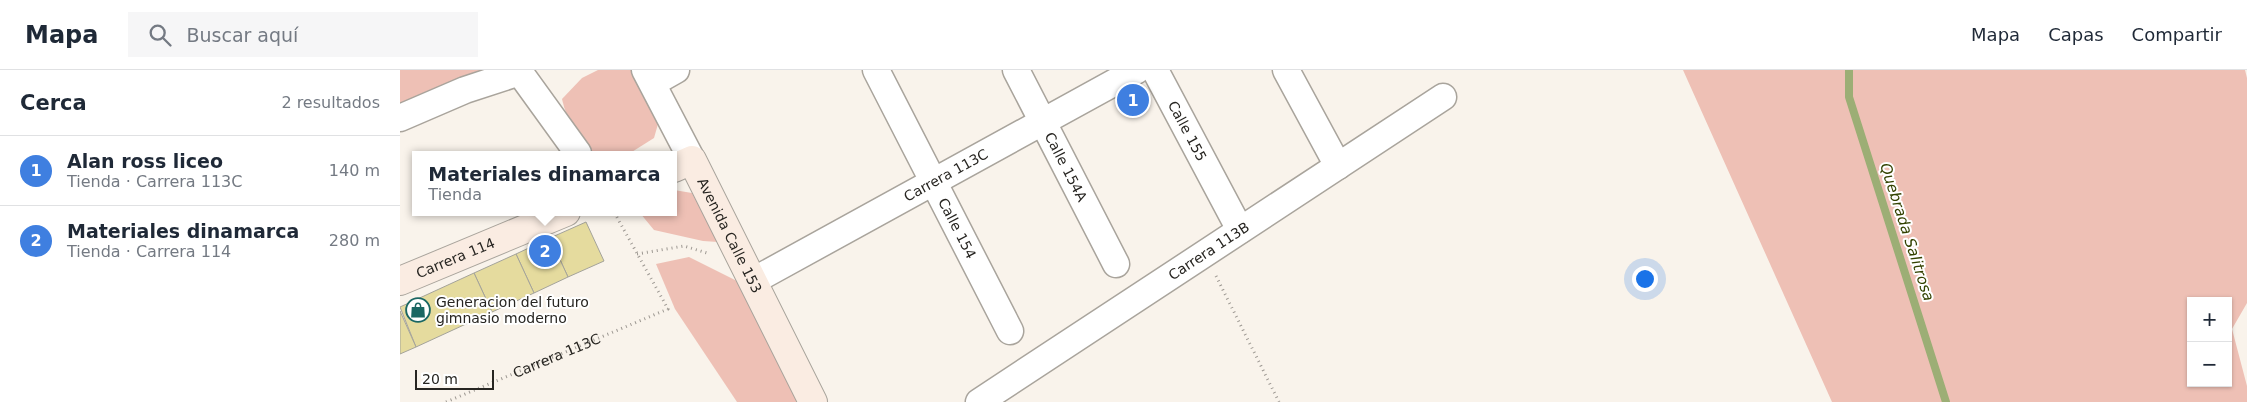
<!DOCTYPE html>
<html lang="es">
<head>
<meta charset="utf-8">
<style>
	body { margin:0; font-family:"DejaVu Sans",sans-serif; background:#f6f6f7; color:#1f2937 }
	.controls { position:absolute; right:15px; bottom:15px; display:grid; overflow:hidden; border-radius:0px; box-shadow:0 1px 4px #0004 }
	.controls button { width:45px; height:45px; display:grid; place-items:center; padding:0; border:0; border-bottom:1px solid #e0e1e3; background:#fff; color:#1f2937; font:25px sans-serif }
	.scale { position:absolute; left:15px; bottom:12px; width:79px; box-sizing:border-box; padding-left:5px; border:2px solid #272521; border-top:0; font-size:14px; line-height:18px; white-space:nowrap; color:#272521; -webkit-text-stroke:4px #fff; paint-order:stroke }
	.you { position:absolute; left:1244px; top:208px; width:18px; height:18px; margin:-12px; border:4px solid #fff; border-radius:50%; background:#1a73e8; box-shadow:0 0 0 8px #1a73e833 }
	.badge { display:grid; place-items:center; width:32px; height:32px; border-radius:50%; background:#0b8043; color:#fff; font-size:16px; font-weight:700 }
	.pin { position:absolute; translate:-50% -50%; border:2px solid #fff; box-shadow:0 1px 5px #0006 }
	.popup { position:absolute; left:12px; top:81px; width:265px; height:65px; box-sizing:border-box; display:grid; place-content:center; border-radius:0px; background:#fff; filter:drop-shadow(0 1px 4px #0005); font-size:16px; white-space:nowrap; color:#747a83 }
	.popup b { font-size:19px; color:#1f2937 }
	.popup::after { content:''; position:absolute; left:50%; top:100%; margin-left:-10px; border:10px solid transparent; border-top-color:#fff }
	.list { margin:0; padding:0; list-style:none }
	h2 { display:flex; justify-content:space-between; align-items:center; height:65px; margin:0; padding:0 20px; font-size:21px }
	h2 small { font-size:16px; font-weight:400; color:#747a83 }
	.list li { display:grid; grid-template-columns:32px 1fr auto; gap:15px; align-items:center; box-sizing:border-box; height:70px; padding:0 20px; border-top:1px solid #e0e1e3 }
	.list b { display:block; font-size:19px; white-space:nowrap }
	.list p { margin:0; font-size:16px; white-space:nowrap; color:#747a83 }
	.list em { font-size:16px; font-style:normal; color:#747a83 }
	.icon { flex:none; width:28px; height:28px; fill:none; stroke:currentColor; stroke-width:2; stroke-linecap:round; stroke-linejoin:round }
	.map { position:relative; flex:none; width:1847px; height:332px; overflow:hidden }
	header { display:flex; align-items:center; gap:30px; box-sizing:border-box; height:70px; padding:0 25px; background:#fff; border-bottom:1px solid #e0e1e3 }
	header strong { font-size:24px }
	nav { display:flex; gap:28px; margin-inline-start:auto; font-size:18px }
	.search { width:350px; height:45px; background:#f6f6f7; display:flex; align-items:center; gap:12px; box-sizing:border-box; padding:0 18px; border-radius:0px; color:#747a83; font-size:19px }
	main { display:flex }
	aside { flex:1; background:#fff }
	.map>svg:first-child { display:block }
</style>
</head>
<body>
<header>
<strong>Mapa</strong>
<div class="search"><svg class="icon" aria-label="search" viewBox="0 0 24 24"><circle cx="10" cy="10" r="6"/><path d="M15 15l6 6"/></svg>Buscar aquí</div>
<nav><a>Mapa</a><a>Capas</a><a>Compartir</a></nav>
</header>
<main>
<aside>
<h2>Cerca<small>2 resultados</small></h2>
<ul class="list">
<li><span class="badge" style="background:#3f7fe0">1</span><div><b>Alan ross liceo</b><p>Tienda · Carrera 113C</p></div><em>140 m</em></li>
<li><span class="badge" style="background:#3f7fe0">2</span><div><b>Materiales dinamarca</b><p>Tienda · Carrera 114</p></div><em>280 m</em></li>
</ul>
</aside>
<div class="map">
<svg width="1847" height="332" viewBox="0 0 1847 332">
	<rect width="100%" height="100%" fill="#f9f3eb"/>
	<g fill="#eec0b5" fill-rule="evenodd">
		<path d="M0,0H90L0,37Z"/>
		<path d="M198,0H231L252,33L258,54L254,68L227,85H194C178,68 167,52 162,29L182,8Z"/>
		<path d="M1283,0H1845L1847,8V233L1832,259L1847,316V332H1432ZM1791,231H1828V313H1791Z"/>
		<path d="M274,120L292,123L318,172L303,171L254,160L240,143L274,142Z"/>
		<path d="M289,187L339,212L398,332H337L275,239L256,194Z"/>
	</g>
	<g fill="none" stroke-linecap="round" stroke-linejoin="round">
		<path stroke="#9cae75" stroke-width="8" d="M1449,0V27L1546,332"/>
	</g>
	<g fill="#e5db9e" stroke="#a4a39a">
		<path d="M186,152L204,191L168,207L150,168Z"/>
		<path d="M150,168L168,207L134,223L116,184Z"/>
		<path d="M116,184L134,223L92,242L74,203Z"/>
		<path d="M74,203L92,242L16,277L0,237Z"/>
		<path d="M0,241L16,277L0,284Z"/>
	</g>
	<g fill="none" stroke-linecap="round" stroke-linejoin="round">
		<g stroke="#a9a49c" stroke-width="29">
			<g id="street">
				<path d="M118,0L178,83"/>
				<path d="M245,0L292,90"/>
				<path id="s2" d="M476,0L610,261"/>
				<path id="s3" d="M616,0L716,194"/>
				<path id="s4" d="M755,0L840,160"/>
				<path d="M886,0L938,96"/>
				<path d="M253,13L276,0"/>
				<path d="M0,48L65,20L120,2"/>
				<path id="s5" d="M353,211L737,0"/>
				<path id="s6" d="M579,332L1043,27"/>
			</g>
		</g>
		<g stroke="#a9a49c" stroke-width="30">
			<g id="secondary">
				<path id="s7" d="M274,98L292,90L413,332"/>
				<path id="s8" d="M0,211L166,142"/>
			</g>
		</g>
		<g stroke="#9d9892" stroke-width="3" stroke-dasharray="1 4" stroke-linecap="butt">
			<path d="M237,184L284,176L307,183"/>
			<path d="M816,206L879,332"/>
			<path id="s1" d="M46,332L268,239L214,142"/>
		</g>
		<use href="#street" stroke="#fff" stroke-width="26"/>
		<use href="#secondary" stroke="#faece2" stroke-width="28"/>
	</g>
	<defs>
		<g id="shop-ring" transform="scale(1.25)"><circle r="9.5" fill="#fff" stroke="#1a6763" stroke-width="1.5"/><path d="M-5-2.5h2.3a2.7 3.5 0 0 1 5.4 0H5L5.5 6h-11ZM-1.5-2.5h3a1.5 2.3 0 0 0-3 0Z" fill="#1a6763"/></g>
	</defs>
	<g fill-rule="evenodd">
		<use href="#shop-ring" x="18" y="240"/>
	</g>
	<g text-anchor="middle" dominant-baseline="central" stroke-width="4" stroke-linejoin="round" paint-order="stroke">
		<g font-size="14" fill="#272521" stroke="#fff">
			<text stroke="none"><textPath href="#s4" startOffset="69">Calle 155</textPath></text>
			<text stroke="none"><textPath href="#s3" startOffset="109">Calle 154A</textPath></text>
			<text stroke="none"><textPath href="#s5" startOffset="220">Carrera 113C</textPath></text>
			<text stroke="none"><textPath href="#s2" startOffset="178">Calle 154</textPath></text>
			<text stroke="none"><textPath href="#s7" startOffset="104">Avenida Calle 153</textPath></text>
			<text stroke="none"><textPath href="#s6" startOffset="275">Carrera 113B</textPath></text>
			<text stroke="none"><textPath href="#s8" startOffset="60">Carrera 114</textPath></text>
			<text stroke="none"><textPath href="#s1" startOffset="120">Carrera 113C</textPath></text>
		</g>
		<g font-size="14" fill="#272521" stroke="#fff" text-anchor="start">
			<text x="36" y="232">Generacion del futuro<tspan x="36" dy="16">gimnasio moderno</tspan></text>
		</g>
		<g font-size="15" font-style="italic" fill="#334200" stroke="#fff">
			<text transform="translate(1507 162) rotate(72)">Quebrada Salitrosa</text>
		</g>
	</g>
</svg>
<div class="controls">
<button>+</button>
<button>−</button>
</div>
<div class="scale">20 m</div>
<div class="you"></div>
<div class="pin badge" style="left:733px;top:30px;background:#3f7fe0">1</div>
<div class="pin badge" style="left:145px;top:181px;background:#3f7fe0">2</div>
<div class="popup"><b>Materiales dinamarca</b>Tienda</div>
</div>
</main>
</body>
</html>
